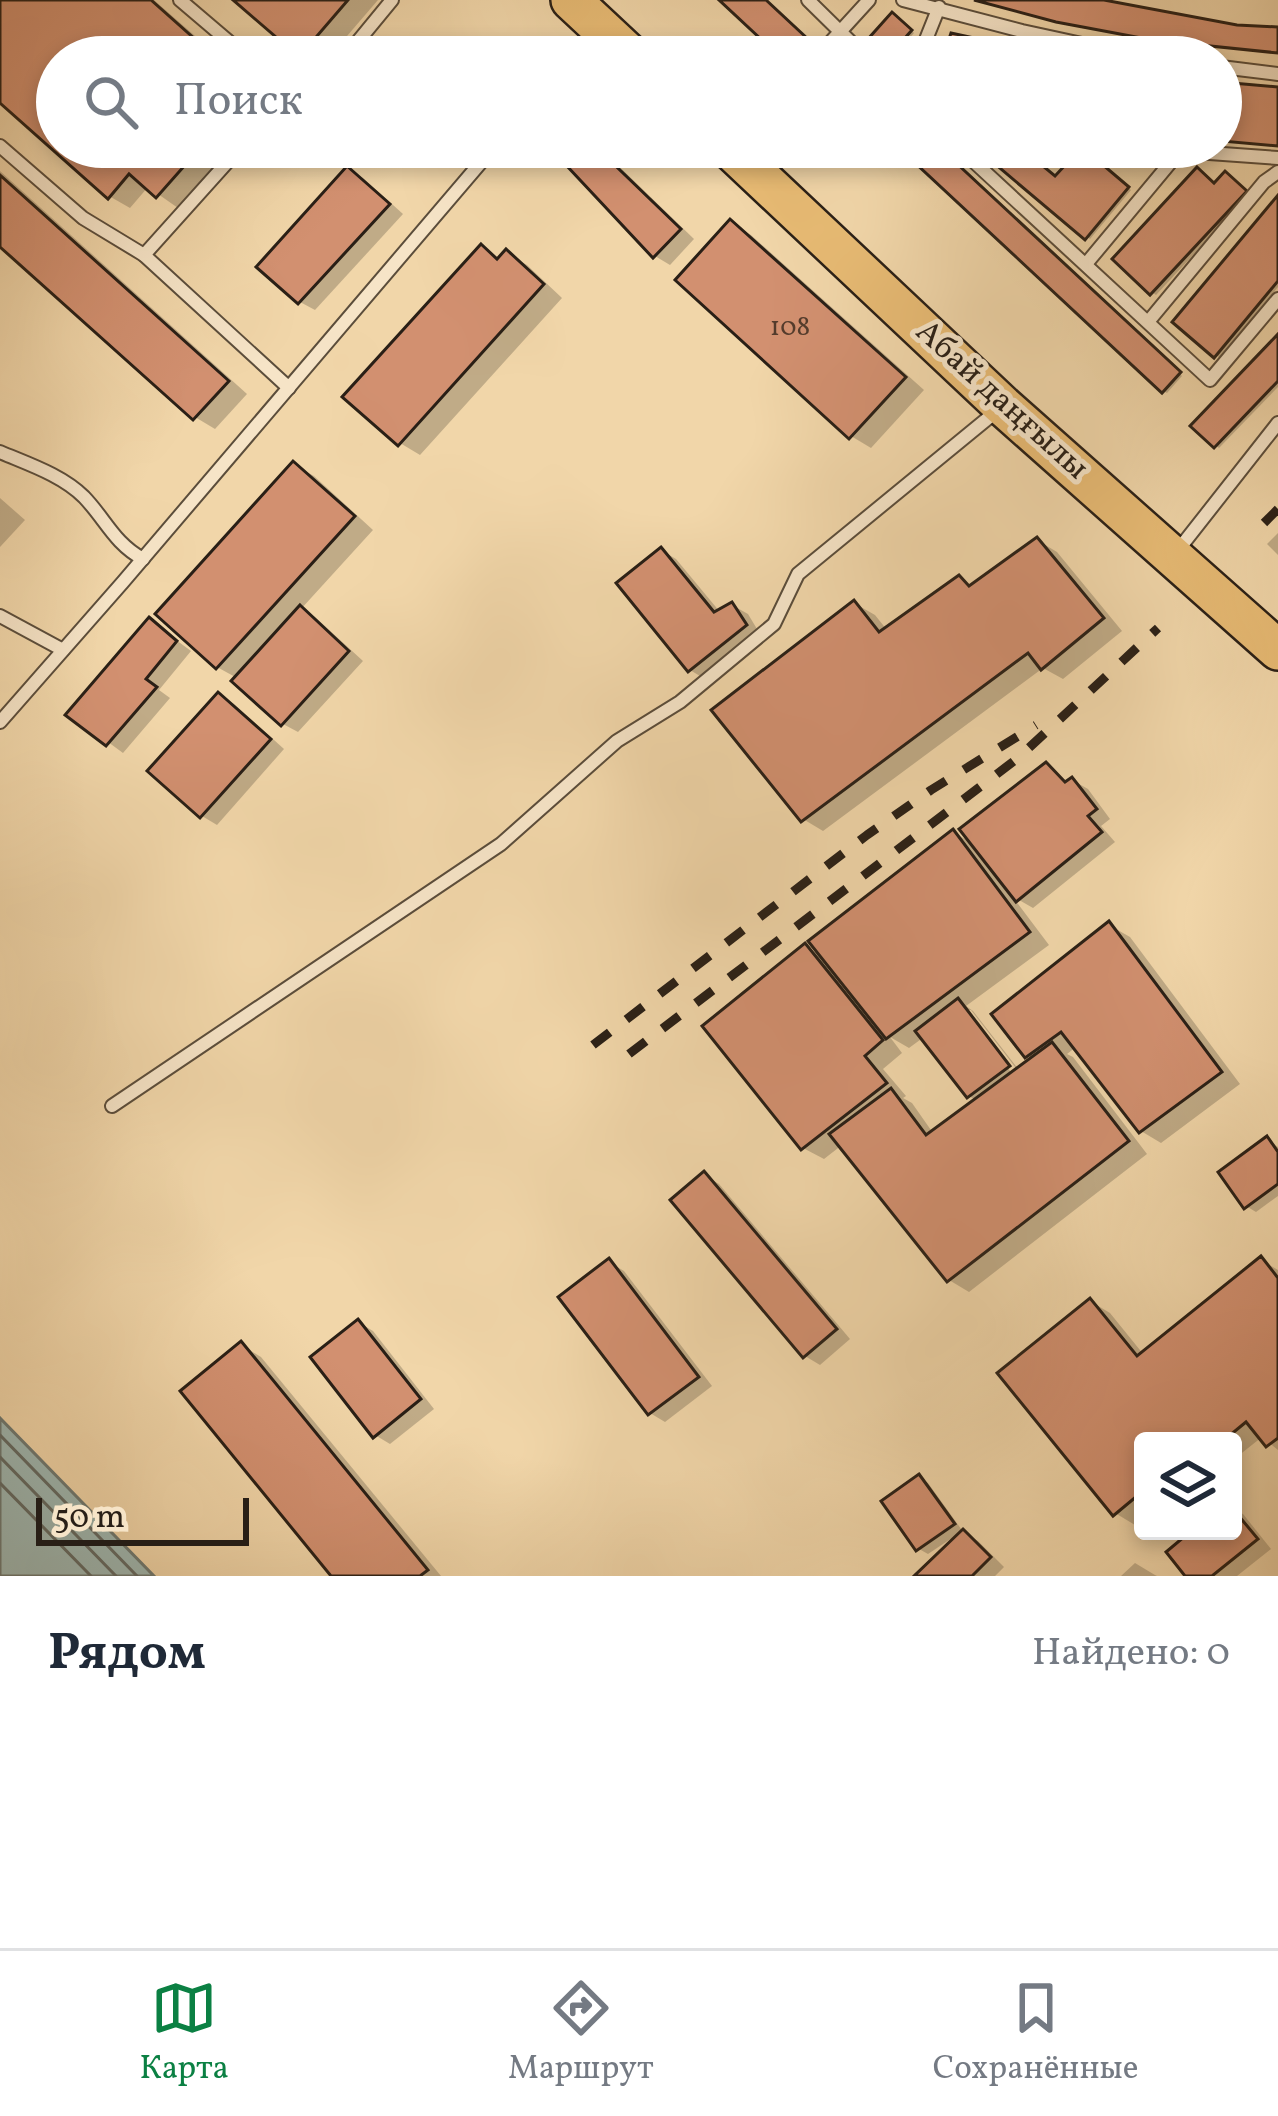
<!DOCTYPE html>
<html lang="ru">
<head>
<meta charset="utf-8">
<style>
	body { margin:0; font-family:Vollkorn,serif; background:#f2f2f3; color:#1f2937 }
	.controls { position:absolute; right:36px; bottom:36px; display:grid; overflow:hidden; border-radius:12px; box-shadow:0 6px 18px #0003 }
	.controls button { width:108px; height:108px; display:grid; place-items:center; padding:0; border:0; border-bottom:3px solid #e0e1e3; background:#fff; color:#1f2937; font:60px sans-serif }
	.scale { position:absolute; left:36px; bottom:30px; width:213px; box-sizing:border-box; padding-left:12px; border:6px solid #291f16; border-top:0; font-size:33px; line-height:42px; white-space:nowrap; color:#291f16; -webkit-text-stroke:9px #f6e4c7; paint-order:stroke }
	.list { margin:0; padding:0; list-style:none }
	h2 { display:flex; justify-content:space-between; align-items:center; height:156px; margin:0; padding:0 48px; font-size:51px }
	h2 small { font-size:39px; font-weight:400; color:#747a83 }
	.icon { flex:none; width:66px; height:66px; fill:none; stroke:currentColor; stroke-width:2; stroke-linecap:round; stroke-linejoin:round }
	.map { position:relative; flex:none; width:1278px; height:1576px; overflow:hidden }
	.search { position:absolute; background:#fff; box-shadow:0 6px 18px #0003; left:36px; right:36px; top:36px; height:132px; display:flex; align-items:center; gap:30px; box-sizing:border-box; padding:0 42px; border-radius:66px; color:#747a83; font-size:45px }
	.sheet { height:372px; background:#fff }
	nav { display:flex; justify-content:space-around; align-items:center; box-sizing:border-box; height:168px; border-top:3px solid #e0e1e3; background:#fff; font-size:33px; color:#747a83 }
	nav a { display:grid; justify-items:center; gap:6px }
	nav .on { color:#0b8043 }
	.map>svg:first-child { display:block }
</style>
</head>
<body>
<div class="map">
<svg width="1278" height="1576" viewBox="0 0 1278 1576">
	<rect width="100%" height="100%" fill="#f1d6a9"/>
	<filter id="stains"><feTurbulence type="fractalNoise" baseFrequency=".00167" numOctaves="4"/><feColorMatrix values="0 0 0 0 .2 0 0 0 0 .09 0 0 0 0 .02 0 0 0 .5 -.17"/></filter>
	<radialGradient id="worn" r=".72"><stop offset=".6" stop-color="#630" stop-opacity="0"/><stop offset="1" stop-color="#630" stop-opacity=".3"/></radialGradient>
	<path fill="#9eb7b1" stroke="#6f7a73" stroke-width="3" d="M0,1418L154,1576H0Z"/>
	<g fill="#0003" fill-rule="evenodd">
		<path d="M0,0H154L219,57H57V147H231L178,208L148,187L130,208L109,196L0,99Z"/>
		<path d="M237,0H378L329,57H305L301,54Z"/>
		<path d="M723,0H764L811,44L798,57H785Z"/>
		<path d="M979,0H1094L1237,28L1278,30V53L1159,41Z"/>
		<path d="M896,17L914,33L894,56L890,54Z"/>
		<path d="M556,147H599L694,239L670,265L655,256Z"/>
		<path d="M902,147H937L1182,376L1167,393L1163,391Z"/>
		<path d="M980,147H1018L1056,180L1085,152L1131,190L1090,239Z"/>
		<path d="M348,170L363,178L403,214L315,310L300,302Z"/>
		<path d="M0,171L247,394L215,429L195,417L0,243Z"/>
		<path d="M1230,177L1249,195L1156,295L1152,292Z"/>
		<path d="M1278,200V287L1219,357L1215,355Z"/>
		<path d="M731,223L751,235L924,390L871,448L851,436Z"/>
		<path d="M482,248L501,259L506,253L527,265L562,298L420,455L400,443Z"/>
		<path d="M1278,338V387L1219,448L1215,445Z"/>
		<path d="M294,465L314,476L373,530L301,609L315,617L363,661L298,732L283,724L237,678L217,667Z"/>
		<path d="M0,498L25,520L0,547Z"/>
		<path d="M1278,533V555L1267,544Z"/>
		<path d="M1037,540L1057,552L1122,631L1063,679L1043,668L823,831L803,819L854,603L875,615L887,630L959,579L973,586Z"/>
		<path d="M661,550L676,559L720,612L732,605L748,614L760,634L705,679L690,670Z"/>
		<path d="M149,620L191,651L159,690L170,698L123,753L70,714Z"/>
		<path d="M219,695L234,704L284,749L217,825L202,816Z"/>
		<path d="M1046,765L1069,783L1072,780L1088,789L1110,819L1101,826L1115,842L1033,908L1012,896L1049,945L966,1006L973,1011L1019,1070L1033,1060L1027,1056L1109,925L1130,937L1240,1084L1161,1143L1141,1131L1076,1047L1067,1054L1073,1057L1147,1154L969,1292L949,1280L842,1145L824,1159L803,1148L805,947L826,959L953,832L975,845ZM963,1010H971L1022,1076L1017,1080ZM890,1037L909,1048L924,1037L969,1096L977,1101L933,1133L912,1103L903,1098L906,1096L883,1069L902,1053Z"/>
		<path d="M1267,1140L1278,1147V1196L1256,1212L1246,1206Z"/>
		<path d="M704,1175L719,1184L850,1339L820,1365L805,1356Z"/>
		<path d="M1261,1260L1278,1270V1450L1262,1437L1233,1460V1441H1143V1519L1135,1525L1115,1513L1090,1301L1110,1313L1144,1355Z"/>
		<path d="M609,1262L624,1271L712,1386L665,1422L650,1413Z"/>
		<path d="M358,1322L373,1331L434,1409L390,1444L375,1435Z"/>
		<path d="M241,1345L261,1357L441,1576H335Z"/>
		<path d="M919,1477L928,1483L964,1533L978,1541L1004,1567L995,1576H919L957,1539L955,1536L928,1554L919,1549Z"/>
		<path d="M1233,1509L1243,1514L1271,1549L1237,1576H1189L1233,1531Z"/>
		<path d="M1135,1563L1155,1575L1157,1576H1121Z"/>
	</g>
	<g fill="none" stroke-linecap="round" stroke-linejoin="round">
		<g stroke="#646b64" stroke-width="3">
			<path d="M0,1435L137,1576"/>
			<path d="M0,1457L116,1576"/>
			<path d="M0,1483L91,1576"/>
		</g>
	</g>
	<g fill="#d29070" stroke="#291f16" stroke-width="3">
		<path d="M0,0H151L215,57H57V147H201L156,198L129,174L108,199L0,103Z"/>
		<path d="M233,0H348L299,57Z"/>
		<path d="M719,0H766L809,40L793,57H780Z"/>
		<path d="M974,0H1104L1237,25L1278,27V53L1152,40L1056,22Z"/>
		<path d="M892,12L912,30L888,57L868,39Z"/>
		<path d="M951,33L1062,57H943Z"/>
		<path d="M1221,82L1278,87V146L1221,141Z"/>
		<path d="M552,147H596L681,229L653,258L551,149Z"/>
		<path d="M898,147H939L1181,372L1162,393Z"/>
		<path d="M975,147H1020L1055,176L1082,147L1129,187L1085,240Z"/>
		<path d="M347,166L390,204L298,304L256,267Z"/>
		<path d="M1197,167L1214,183L1225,171L1247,191L1150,295L1112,259Z"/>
		<path d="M0,175L229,381L193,420L0,247Z"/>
		<path d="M1278,195V281L1214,358L1172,322Z"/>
		<path d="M730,219L906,377L849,439L675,280Z"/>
		<path d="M481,244L497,259L506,249L544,284L398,446L342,397Z"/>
		<path d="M1278,334V381L1214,448L1190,426Z"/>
		<path d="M293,461L355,516L216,669L155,614Z"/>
		<path d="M1037,537L1104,618L1041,670L1028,653L801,822L711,710L854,600L879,632L959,575L969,586Z"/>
		<path d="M661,547L714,612L732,602L747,625L688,672L616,583Z"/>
		<path d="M300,605L349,651L281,726L231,681Z"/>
		<path d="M149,617L177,641L146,679L157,687L106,746L65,715Z"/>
		<path d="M218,692L271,739L200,818L147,771Z"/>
		<path d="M1046,762L1065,782L1072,777L1097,809L1088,816L1102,832L1016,902L959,829Z"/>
		<path d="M953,829L1030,932L886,1039L808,941Z"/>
		<path d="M1109,921L1222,1072L1139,1133L1061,1032L1025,1058L991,1014Z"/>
		<path d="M805,943L883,1040L865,1056L887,1083L801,1150L702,1026Z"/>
		<path d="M958,998L1010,1066L967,1098L915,1031Z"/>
		<path d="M1052,1042L1129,1141L947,1282L829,1134L891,1088L926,1135Z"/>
		<path d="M1267,1136L1278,1152V1184L1244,1209L1218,1172Z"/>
		<path d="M704,1171L837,1329L803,1358L670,1200Z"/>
		<path d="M1261,1256L1278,1278V1438L1266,1447L1246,1422L1223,1441H1143V1491L1113,1516L997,1373L1090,1298L1137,1356Z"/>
		<path d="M609,1258L699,1377L648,1415L558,1297Z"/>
		<path d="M358,1319L421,1399L373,1438L310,1357Z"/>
		<path d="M241,1341L428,1570L420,1576H331L180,1391Z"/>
		<path d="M919,1474L955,1524L916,1551L881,1501Z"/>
		<path d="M1233,1509L1258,1539L1212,1576H1185L1166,1552L1191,1531H1233Z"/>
		<path d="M963,1529L991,1557L972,1576H914Z"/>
	</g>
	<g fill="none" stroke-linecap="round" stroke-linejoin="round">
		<g stroke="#5b4d3b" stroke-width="16">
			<g id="lane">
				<path d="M180,0L247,57"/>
				<path d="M808,0L866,57"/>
				<path d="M903,0L1022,31L1142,57"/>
				<path d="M339,57L355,45L392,0"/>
				<path d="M570,57L593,31"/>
				<path d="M817,57L869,0"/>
				<path d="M919,57L939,7"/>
				<path d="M1221,67L1278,74"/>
				<path d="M0,146L83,218L144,255L241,147"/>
				<path d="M958,147L1210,380L1278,299"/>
				<path d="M1125,147L1278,158"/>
				<path d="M144,255L289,388"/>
				<path d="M1086,264L1180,151"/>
				<path d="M1148,322L1264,182L1278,172"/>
				<path d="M0,452C28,464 62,475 84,497C106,520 114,543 143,559"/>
				<path d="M1175,554L1278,423"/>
				<path d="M0,616L63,650"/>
				<path d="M0,722L123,582L494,147"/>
				<path d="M112,1106L501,844L617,741L680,702L774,624L798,574L998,410"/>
			</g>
		</g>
		<g stroke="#291f16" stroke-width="44">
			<g id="primary">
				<path d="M571,0L632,57"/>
				<path d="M728,147L1003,406L1278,650"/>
			</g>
		</g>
		<use href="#lane" stroke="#f6e4c7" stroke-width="12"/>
		<use href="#primary" stroke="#e8bb74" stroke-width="39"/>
		<g stroke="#291f16" stroke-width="9" stroke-dasharray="21 21" stroke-linecap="butt">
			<path d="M1264,523L1278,509"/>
			<path d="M593,1045L867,835L931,790L1036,725"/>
			<path d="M629,1054L1018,758L1158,628"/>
		</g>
	</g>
	<g text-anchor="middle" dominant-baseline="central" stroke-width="10" stroke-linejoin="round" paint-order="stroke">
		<g font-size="27" fill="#533b2c">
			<text x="790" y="328">108</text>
		</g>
		<g font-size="33" fill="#291f16" stroke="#f6e4c7">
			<text transform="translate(1001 401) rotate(42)">Абай даңғылы</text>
		</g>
	</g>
	<rect width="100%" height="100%" filter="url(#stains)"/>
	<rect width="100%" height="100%" fill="url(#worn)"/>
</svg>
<div class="controls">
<button><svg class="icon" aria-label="layers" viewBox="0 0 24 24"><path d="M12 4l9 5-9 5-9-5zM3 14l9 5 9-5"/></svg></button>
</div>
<div class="scale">50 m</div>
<div class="search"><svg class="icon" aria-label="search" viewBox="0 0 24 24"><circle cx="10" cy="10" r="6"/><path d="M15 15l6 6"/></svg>Поиск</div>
</div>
<section class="sheet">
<h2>Рядом<small>Найдено: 0</small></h2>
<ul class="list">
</ul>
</section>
<nav>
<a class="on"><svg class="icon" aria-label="map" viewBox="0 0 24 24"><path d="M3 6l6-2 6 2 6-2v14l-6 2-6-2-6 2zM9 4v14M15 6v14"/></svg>Карта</a>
<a><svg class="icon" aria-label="directions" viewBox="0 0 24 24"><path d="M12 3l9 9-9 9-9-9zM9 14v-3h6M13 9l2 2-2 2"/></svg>Маршрут</a>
<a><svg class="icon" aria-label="saved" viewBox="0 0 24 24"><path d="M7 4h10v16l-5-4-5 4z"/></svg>Сохранённые</a>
</nav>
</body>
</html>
